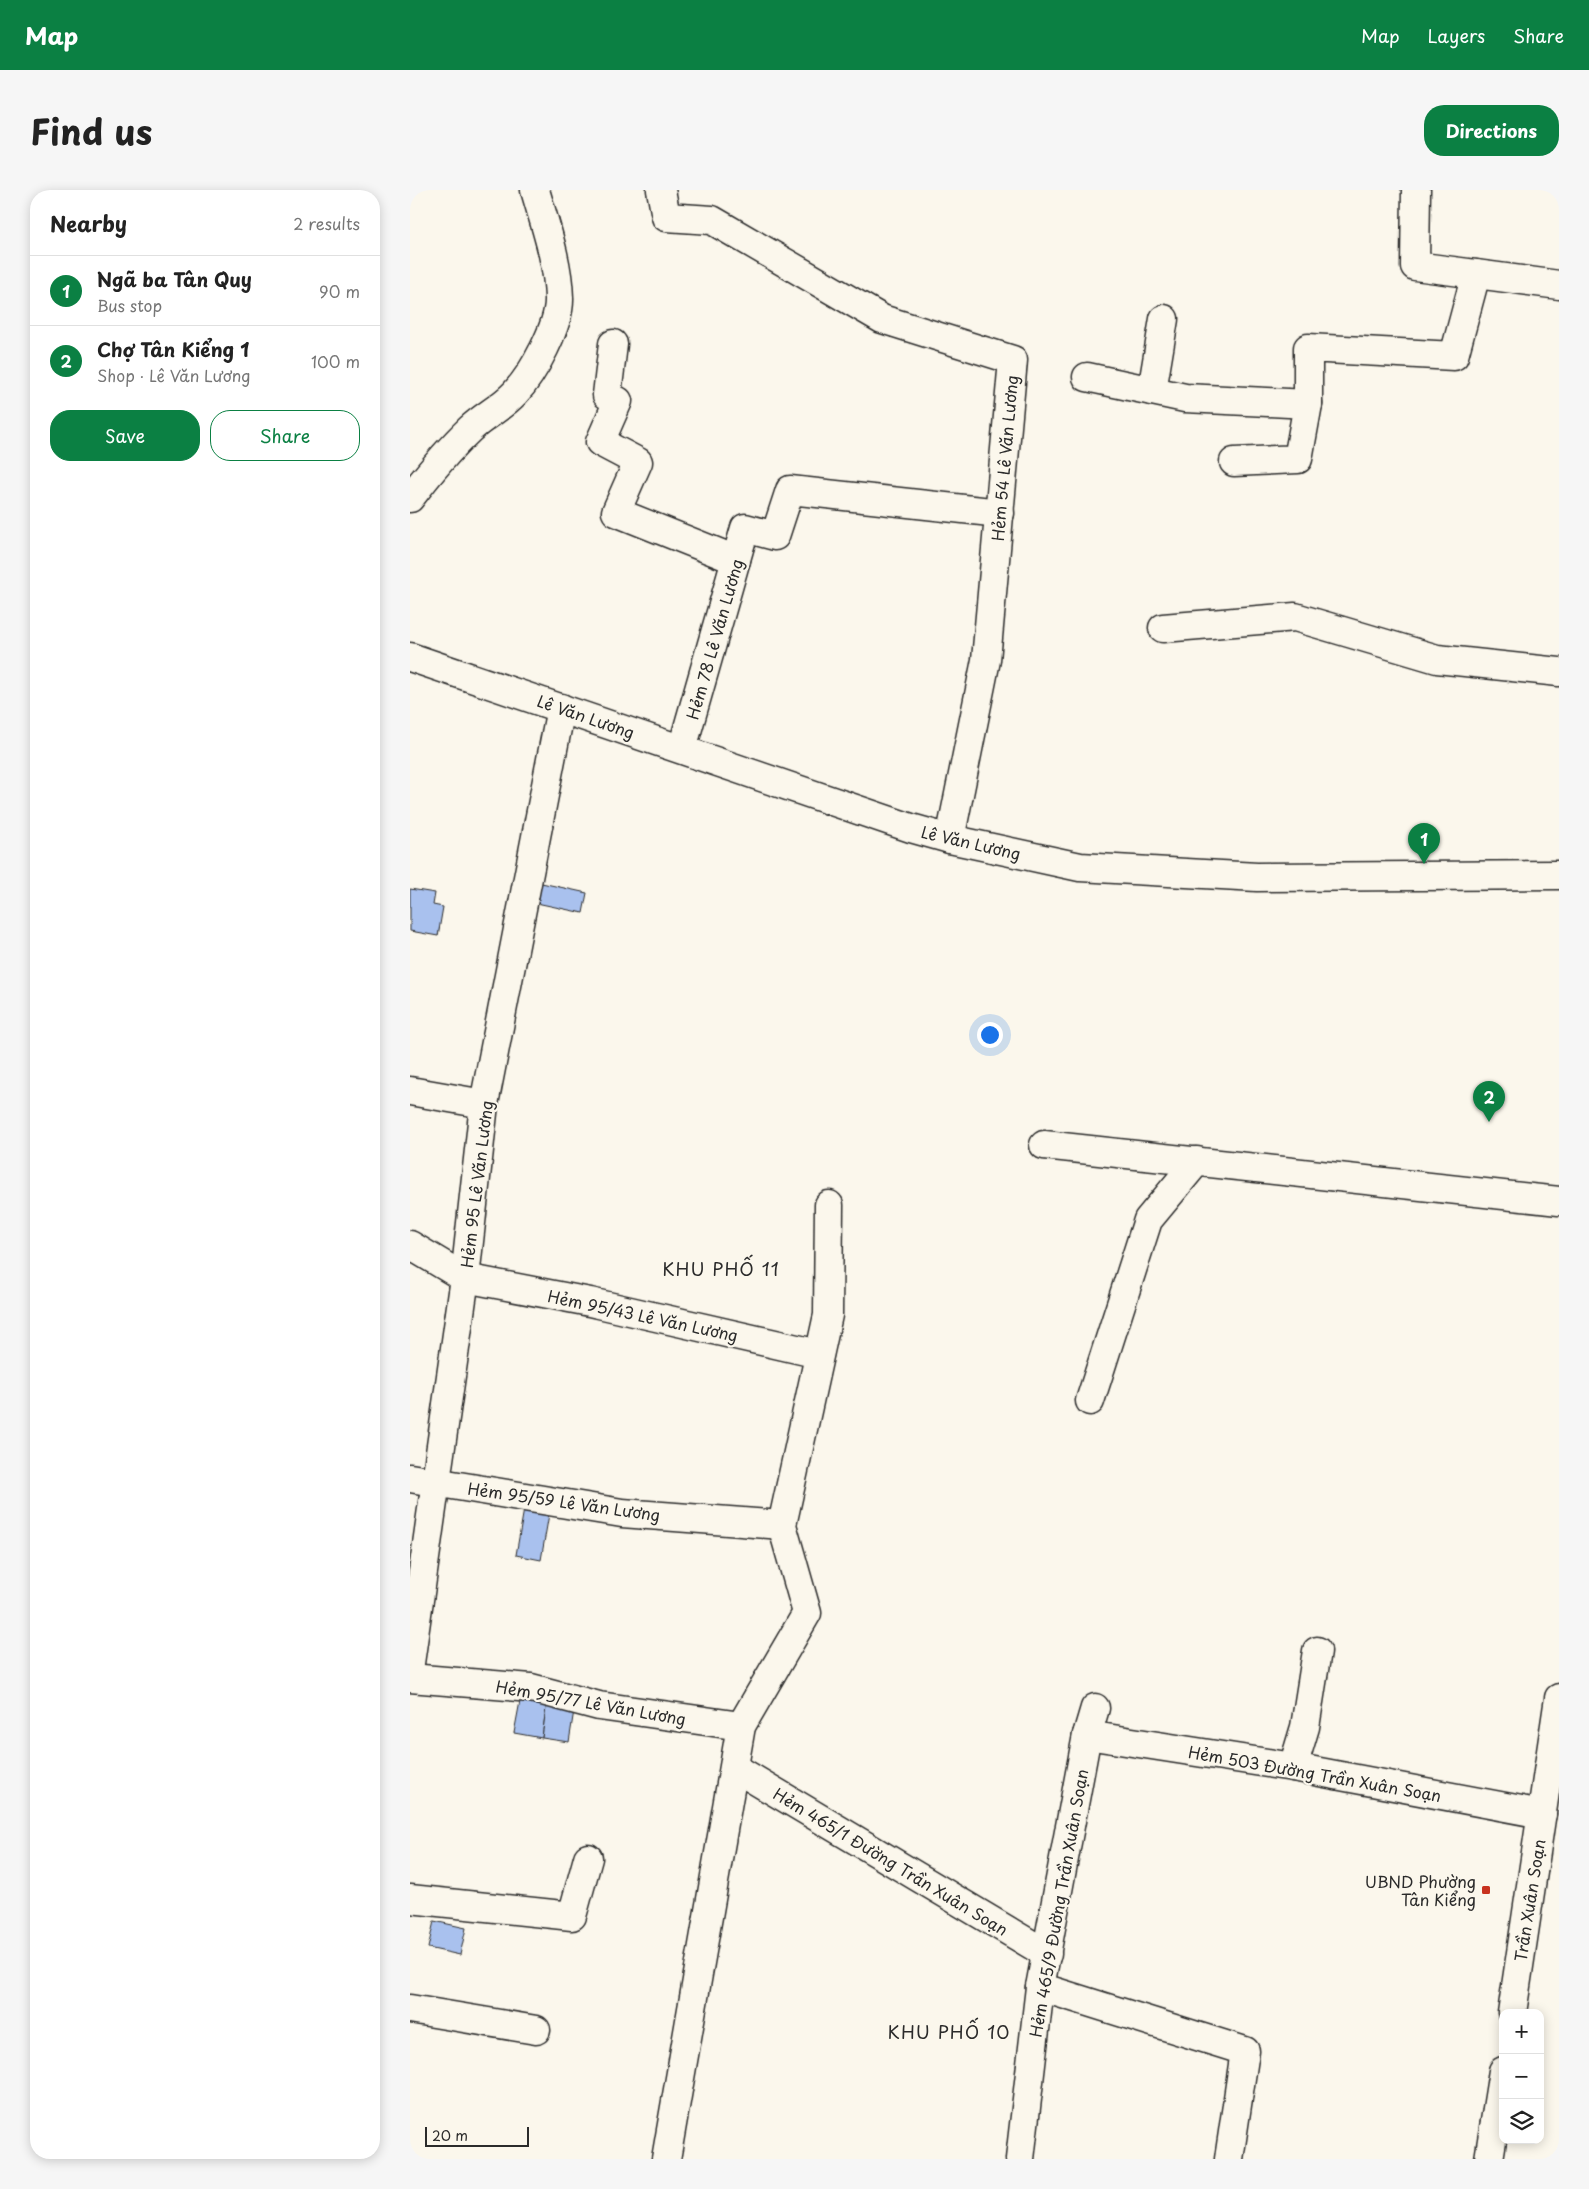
<!DOCTYPE html>
<html lang="en">
<head>
<meta charset="utf-8">
<style>
	body { margin:0; font-family:"Playpen Sans",sans-serif; background:#f6f6f6; color:#222 }
	.controls { position:absolute; right:15px; bottom:15px; display:grid; overflow:hidden; border-radius:10px; box-shadow:0 2px 12px #0003 }
	.controls button { width:45px; height:45px; display:grid; place-items:center; padding:0; border:0; border-bottom:1px solid #e0e0e0; background:#fff; color:#222; font:25px sans-serif }
	.scale { position:absolute; left:15px; bottom:12px; width:104px; box-sizing:border-box; padding-left:5px; border:2px solid #2b2b2b; border-top:0; font-size:14px; line-height:18px; white-space:nowrap; color:#2b2b2b; -webkit-text-stroke:4px #fbf7ec; paint-order:stroke }
	.you { position:absolute; left:579px; top:844px; width:18px; height:18px; margin:-12px; border:4px solid #fff; border-radius:50%; background:#1a73e8; box-shadow:0 0 0 8px #1a73e833 }
	.badge { display:grid; place-items:center; width:32px; height:32px; border-radius:50%; background:#0b8043; color:#fff; font-size:16px; font-weight:700 }
	.pin { position:absolute; translate:-50% -41px; filter:drop-shadow(0 1px 2px #0008) }
	.pin::after { content:''; position:absolute; top:26px; width:18px; height:15px; background:inherit; clip-path:polygon(0 0,100% 0,50% 100%) }
	.list { margin:0; padding:0; list-style:none }
	h2 { display:flex; justify-content:space-between; align-items:center; height:65px; margin:0; padding:0 20px; font-size:21px }
	h2 small { font-size:16px; font-weight:400; color:#767676 }
	.list li { display:grid; grid-template-columns:32px 1fr auto; gap:15px; align-items:center; box-sizing:border-box; height:70px; padding:0 20px; border-top:1px solid #e0e0e0 }
	.list b { display:block; font-size:19px; white-space:nowrap }
	.list p { margin:0; font-size:16px; white-space:nowrap; color:#767676 }
	.list em { font-size:16px; font-style:normal; color:#767676 }
	.actions { display:flex; gap:10px; padding:15px 20px }
	.actions a { flex:1; padding:11px 0; border:1px solid #0b8043; border-radius:20px; text-align:center; font-size:18px; color:#0b8043 }
	.actions .main { background:#0b8043; color:#fff }
	.icon { flex:none; width:28px; height:28px; fill:none; stroke:currentColor; stroke-width:2; stroke-linecap:round; stroke-linejoin:round }
	.map { position:relative; flex:none; width:1149px; height:1969px; overflow:hidden; border-radius:20px }
	header { display:flex; align-items:center; gap:30px; box-sizing:border-box; height:70px; padding:0 25px; background:#0b8043; color:#fff }
	header strong { font-size:24px }
	nav { display:flex; gap:28px; margin-inline-start:auto; font-size:18px }
	.intro { display:flex; align-items:center; justify-content:space-between; box-sizing:border-box; height:120px; padding:0 30px }
	h1 { margin:0; font-size:35px }
	.button { padding:12px 22px; border-radius:20px; background:#0b8043; color:#fff; font-size:18px; font-weight:700 }
	main { display:flex; gap:30px; padding:0 30px }
	aside { flex:1; background:#fff; border-radius:20px; box-shadow:0 2px 12px #0003 }
	.map>svg:first-child { display:block }
</style>
</head>
<body>
<header>
<strong>Map</strong>
<nav><a>Map</a><a>Layers</a><a>Share</a></nav>
</header>
<div class="intro"><h1>Find us</h1><a class="button">Directions</a></div>
<main>
<aside>
<h2>Nearby<small>2 results</small></h2>
<ul class="list">
<li><span class="badge">1</span><div><b>Ngã ba Tân Quy</b><p>Bus stop</p></div><em>90 m</em></li>
<li><span class="badge">2</span><div><b>Chợ Tân Kiểng 1</b><p>Shop · Lê Văn Lương</p></div><em>100 m</em></li>
</ul>
<div class="actions"><a class="main">Save</a><a>Share</a></div>
</aside>
<div class="map">
<svg width="1149" height="1969" viewBox="0 0 1149 1969">
	<rect width="100%" height="100%" fill="#fbf7ec"/>
	<filter id="ink" filterUnits="userSpaceOnUse"><feTurbulence type="fractalNoise" baseFrequency=".02" numOctaves="2"/><feDisplacementMap in="SourceGraphic" scale="10" xChannelSelector="R" yChannelSelector="G"/><feConvolveMatrix kernelMatrix="1 2 1 2 8 2 1 2 1" color-interpolation-filters="sRGB"/></filter>
	<g filter="url(#ink)">
		<g fill="#a9c1ee" stroke="#2b2b2b">
			<path d="M127,692L177,703L173,723L122,712Z"/>
			<path d="M0,699L25,703L23,715L33,717L28,746L0,741Z"/>
			<path d="M114,1319L139,1324L131,1370L106,1365Z"/>
			<path d="M111,1506L137,1510L132,1548L104,1543Z"/>
			<path d="M137,1510L165,1514L159,1552L132,1548Z"/>
			<path d="M24,1731L56,1738L50,1765L18,1758Z"/>
		</g>
		<g fill="none" stroke-linecap="round" stroke-linejoin="round">
			<g stroke="#2b2b2b" stroke-width="31">
				<g id="minor">
					<path d="M251,0L256,27L302,30L472,129L603,170L576,470L540,649"/>
					<path d="M1006,0L1005,76L1149,95"/>
					<path d="M203,154L197,205L208,211L190,252L228,272L206,322L326,370"/>
					<path d="M677,187L775,208L898,214"/>
					<path d="M742,201L754,129"/>
					<path d="M824,272L888,269L898,214V158L1044,166L1066,84"/>
					<path d="M0,308C19,283 38,260 60,239C74,226 92,217 105,203C123,184 150,135 149,108C148,71 135,35 125,0"/>
					<path d="M753,438L885,427L1027,469L1149,482"/>
					<path d="M0,467L501,638L540,649L670,677L847,687L1149,685"/>
					<path d="M272,559L335,338L365,346L380,300L590,323"/>
					<path d="M0,901L74,914"/>
					<path d="M634,955L1149,1011"/>
					<path d="M0,1055L55,1088L180,1112L409,1164"/>
					<path d="M680,1211L738,1030L787,971"/>
					<path d="M0,1288L212,1323L372,1335"/>
					<path d="M0,1473L55,1088L74,914L151,518"/>
					<path d="M0,1488L121,1498L189,1516L331,1536"/>
					<path d="M677,1545L883,1577L1132,1624"/>
					<path d="M883,1577L895,1537L907,1461"/>
					<path d="M325,1578L637,1764"/>
					<path d="M0,1709L162,1726L178,1668"/>
					<path d="M630,1797L835,1861L819,1969"/>
					<path d="M0,1819L126,1840"/>
					<path d="M256,1969L331,1536L397,1423L372,1335L418,1125L419,1015"/>
					<path d="M610,1969L630,1797L677,1545L685,1518"/>
				</g>
			</g>
			<g stroke="#2b2b2b" stroke-width="31">
				<g id="major">
					<path d="M1102,1823L1149,1508"/>
					<path d="M1079,1969L1093,1881"/>
				</g>
			</g>
			<use href="#minor" stroke="#fbf7ec" stroke-width="28"/>
			<use href="#major" stroke="#fbf7ec" stroke-width="28"/>
		</g>
	</g>
	<rect fill="#c8321e" stroke="#fbf7ec" stroke-width="2" x="1071" y="1695" width="10" height="10" rx="2.5"/>
	<g text-anchor="middle" dominant-baseline="central" stroke-width="4.5" stroke-linejoin="round" paint-order="stroke">
		<g font-size="16" fill="#2b2b2b" stroke="#fbf7ec">
			<text transform="translate(594 268) rotate(-85)">Hẻm 54 Lê Văn Lương</text>
			<text transform="translate(304 449) rotate(-74)">Hẻm 78 Lê Văn Lương</text>
			<text transform="translate(176 526) rotate(19)">Lê Văn Lương</text>
			<text transform="translate(561 652) rotate(13)">Lê Văn Lương</text>
			<text transform="translate(66 994) rotate(-83)">Hẻm 95 Lê Văn Lương</text>
			<text transform="translate(233 1125) rotate(12)">Hẻm 95/43 Lê Văn Lương</text>
			<text transform="translate(154 1311) rotate(8)">Hẻm 95/59 Lê Văn Lương</text>
			<text transform="translate(181 1512) rotate(10)">Hẻm 95/77 Lê Văn Lương</text>
			<text transform="translate(905 1583) rotate(10)">Hẻm 503 Đường Trần Xuân Soạn</text>
			<text transform="translate(481 1671) rotate(31)">Hẻm 465/1 Đường Trần Xuân Soạn</text>
			<text transform="translate(1119 1710) rotate(-81)">Trần Xuân Soạn</text>
			<text transform="translate(648 1713) rotate(-80)">Hẻm 465/9 Đường Trần Xuân Soạn</text>
		</g>
		<g font-size="16" fill="#2b2b2b" stroke="#fbf7ec" text-anchor="end">
			<text x="1066" y="1691">UBND Phường<tspan x="1066" dy="18">Tân Kiểng</tspan></text>
		</g>
		<g font-size="18" letter-spacing="1" fill="#2b2b2b" stroke="#fbf7ec">
			<text x="311" y="1078">KHU PHỐ 11</text>
			<text x="539" y="1841">KHU PHỐ 10</text>
		</g>
	</g>
</svg>
<div class="controls">
<button>+</button>
<button>−</button>
<button><svg class="icon" aria-label="layers" viewBox="0 0 24 24"><path d="M12 4l9 5-9 5-9-5zM3 14l9 5 9-5"/></svg></button>
</div>
<div class="scale">20 m</div>
<div class="you"></div>
<div class="pin badge" style="left:1014px;top:674px">1</div>
<div class="pin badge" style="left:1079px;top:932px">2</div>
</div>
</main>
</body>
</html>
